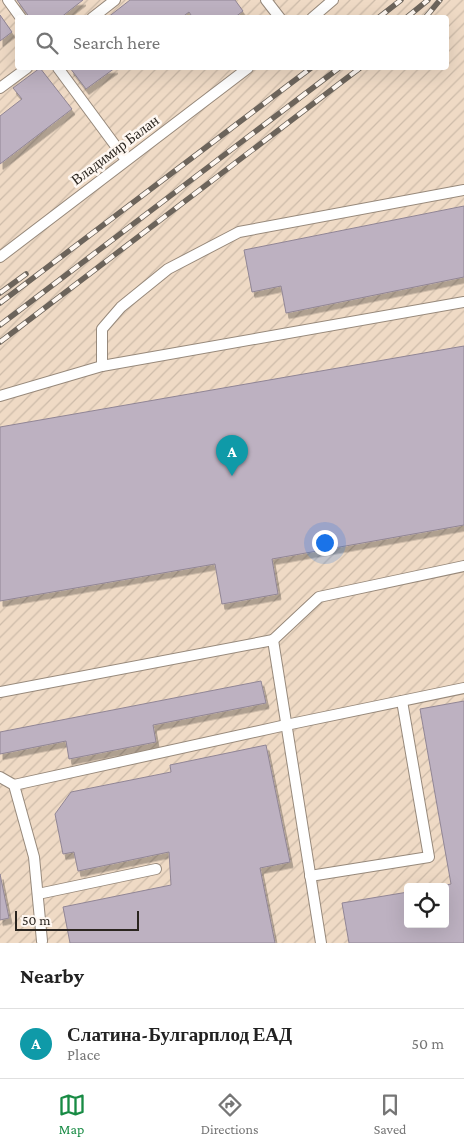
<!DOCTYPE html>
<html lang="en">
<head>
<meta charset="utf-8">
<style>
	body { margin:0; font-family:"Crimson Pro",serif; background:#f2f2f2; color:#222 }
	.controls { position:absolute; right:15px; bottom:15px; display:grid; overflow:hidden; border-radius:5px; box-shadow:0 5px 20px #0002 }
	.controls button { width:45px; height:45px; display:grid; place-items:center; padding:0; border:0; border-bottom:1px solid #e0e0e0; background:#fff; color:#222; font:25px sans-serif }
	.scale { position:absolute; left:15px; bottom:12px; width:124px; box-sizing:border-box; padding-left:5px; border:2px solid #2a251f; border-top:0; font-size:14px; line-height:18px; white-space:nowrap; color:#2a251f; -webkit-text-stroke:4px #fef7f1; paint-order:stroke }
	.you { position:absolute; left:324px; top:542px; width:18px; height:18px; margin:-12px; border:4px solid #fff; border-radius:50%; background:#1a73e8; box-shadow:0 0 0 8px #1a73e833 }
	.badge { display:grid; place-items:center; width:32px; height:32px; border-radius:50%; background:#188b44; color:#fff; font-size:16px; font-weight:700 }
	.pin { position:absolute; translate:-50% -41px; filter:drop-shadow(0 1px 2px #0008) }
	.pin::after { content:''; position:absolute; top:26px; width:18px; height:15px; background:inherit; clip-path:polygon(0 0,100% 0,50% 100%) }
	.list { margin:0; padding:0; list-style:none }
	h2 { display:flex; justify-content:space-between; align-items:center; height:65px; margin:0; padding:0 20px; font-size:21px }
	h2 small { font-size:16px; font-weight:400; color:#767676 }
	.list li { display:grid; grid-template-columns:32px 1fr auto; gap:15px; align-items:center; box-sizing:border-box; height:70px; padding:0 20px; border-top:1px solid #e0e0e0 }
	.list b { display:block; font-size:19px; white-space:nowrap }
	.list p { margin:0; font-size:16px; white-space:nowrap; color:#767676 }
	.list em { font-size:16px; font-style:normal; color:#767676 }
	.icon { flex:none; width:28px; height:28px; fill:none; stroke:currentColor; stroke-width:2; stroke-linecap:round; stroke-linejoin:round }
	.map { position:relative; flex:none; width:464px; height:943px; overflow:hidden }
	.search { position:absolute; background:#fff; box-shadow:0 5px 20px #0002; left:15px; right:15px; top:15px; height:55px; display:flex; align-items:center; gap:12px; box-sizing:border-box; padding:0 18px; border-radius:5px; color:#767676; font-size:19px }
	.sheet { height:135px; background:#fff }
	nav { display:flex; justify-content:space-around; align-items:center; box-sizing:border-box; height:70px; border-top:1px solid #e0e0e0; background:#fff; font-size:14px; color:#767676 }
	nav a { display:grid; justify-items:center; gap:2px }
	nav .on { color:#188b44 }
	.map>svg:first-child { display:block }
</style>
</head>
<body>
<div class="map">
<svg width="464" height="943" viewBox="0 0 464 943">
	<defs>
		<pattern id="industrial-furrows" width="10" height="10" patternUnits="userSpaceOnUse" patternTransform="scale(1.25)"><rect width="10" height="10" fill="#efdac5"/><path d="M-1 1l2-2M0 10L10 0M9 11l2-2" fill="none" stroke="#cdbba9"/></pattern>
		<filter id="shadow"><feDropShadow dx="3" dy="5.5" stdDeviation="0" flood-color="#0004"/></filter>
	</defs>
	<rect width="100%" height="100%" fill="#f8e8d9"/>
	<path fill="url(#industrial-furrows)" fill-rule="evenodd" d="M0,0H464V943H0ZM18,18H446V68H18ZM408,887H445V924H408Z"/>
	<g fill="#bdb1c1" stroke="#918695" filter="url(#shadow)">
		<path d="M17,0H83L60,18H30Z"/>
		<path d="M130,0H235L243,11L234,18H193L189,12L181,18H107Z"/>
		<path d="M0,15L12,32L0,41Z"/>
		<path d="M40,68L72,109L0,164V116L22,99L13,88Z"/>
		<path d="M70,68H115L86,89Z"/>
		<path d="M464,206V277L286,313L281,286L252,292L244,250Z"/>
		<path d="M464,346V525L272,559L278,594L222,604L215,564L0,601V427Z"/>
		<path d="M261,681L266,703L153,725L156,742L69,759L66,741L0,754V732Z"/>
		<path d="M464,701V943H349L342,903L408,892V924H445V887H437L451,884L420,709Z"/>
		<path d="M266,745L290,862L260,868L275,943H70L63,907L171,885L169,852L78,871L74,852L63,854L55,814L71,792L171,772L170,765Z"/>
		<path d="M0,874L9,918L0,920Z"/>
	</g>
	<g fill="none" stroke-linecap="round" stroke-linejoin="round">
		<g stroke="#97897b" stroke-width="12">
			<g id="lane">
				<path d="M8,0L21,18"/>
				<path d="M266,0L280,18"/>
				<path d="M92,18L115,0"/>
				<path d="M312,18L333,0"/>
				<path d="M58,68L126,160"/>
				<path d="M0,88L27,68"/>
				<path d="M0,257L248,68"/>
				<path d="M102,366V329L121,307L168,269L239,232L464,190"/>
				<path d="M0,396L102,366L464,302"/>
				<path d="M273,640L319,597L464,566"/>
				<path d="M0,692L273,640L321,943"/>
				<path d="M0,777L14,785L34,857L42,941"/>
				<path d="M14,785L286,725L464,688"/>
				<path d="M310,876L429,857L402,701"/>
				<path d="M38,894L156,869"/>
			</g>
		</g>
		<use href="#lane" stroke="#fff" stroke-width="10"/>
		<g stroke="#6c645b" stroke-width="5.5">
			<g id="rail">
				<path d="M378,18L401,0"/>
				<path d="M406,18L428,0"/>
				<path d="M425,18L440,0"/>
				<path d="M0,293L26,274"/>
				<path d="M0,303L311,68"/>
				<path d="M0,325L339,68"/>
				<path d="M0,342L360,68"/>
			</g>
		</g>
		<use href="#rail" stroke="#fef7f1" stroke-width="4" stroke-dasharray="11" stroke-linecap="butt"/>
	</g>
	<g text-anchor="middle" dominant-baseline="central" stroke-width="5" stroke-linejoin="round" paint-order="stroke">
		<g font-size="15" fill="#2a251f" stroke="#fef7f1">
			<text transform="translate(115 150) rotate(-37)">Владимир Балан</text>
		</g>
	</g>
</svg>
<div class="controls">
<button><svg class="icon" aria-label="locate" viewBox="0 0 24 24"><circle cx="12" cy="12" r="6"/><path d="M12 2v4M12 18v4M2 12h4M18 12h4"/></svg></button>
</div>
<div class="scale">50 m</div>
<div class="you"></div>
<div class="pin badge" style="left:232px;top:476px;background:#0f9aa8">A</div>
<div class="search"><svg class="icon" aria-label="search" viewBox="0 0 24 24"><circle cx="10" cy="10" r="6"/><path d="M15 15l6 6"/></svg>Search here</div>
</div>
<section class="sheet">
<h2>Nearby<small></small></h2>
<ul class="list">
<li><span class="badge" style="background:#0f9aa8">A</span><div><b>Слатина-Булгарплод ЕАД</b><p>Place</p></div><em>50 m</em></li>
</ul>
</section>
<nav>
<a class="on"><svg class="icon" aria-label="map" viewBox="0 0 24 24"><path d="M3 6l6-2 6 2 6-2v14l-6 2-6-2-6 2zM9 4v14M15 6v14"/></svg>Map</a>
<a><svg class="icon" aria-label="directions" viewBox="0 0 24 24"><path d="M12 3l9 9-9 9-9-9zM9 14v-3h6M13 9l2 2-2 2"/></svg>Directions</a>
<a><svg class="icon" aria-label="saved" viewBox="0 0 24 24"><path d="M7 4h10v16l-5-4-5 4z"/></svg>Saved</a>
</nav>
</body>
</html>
